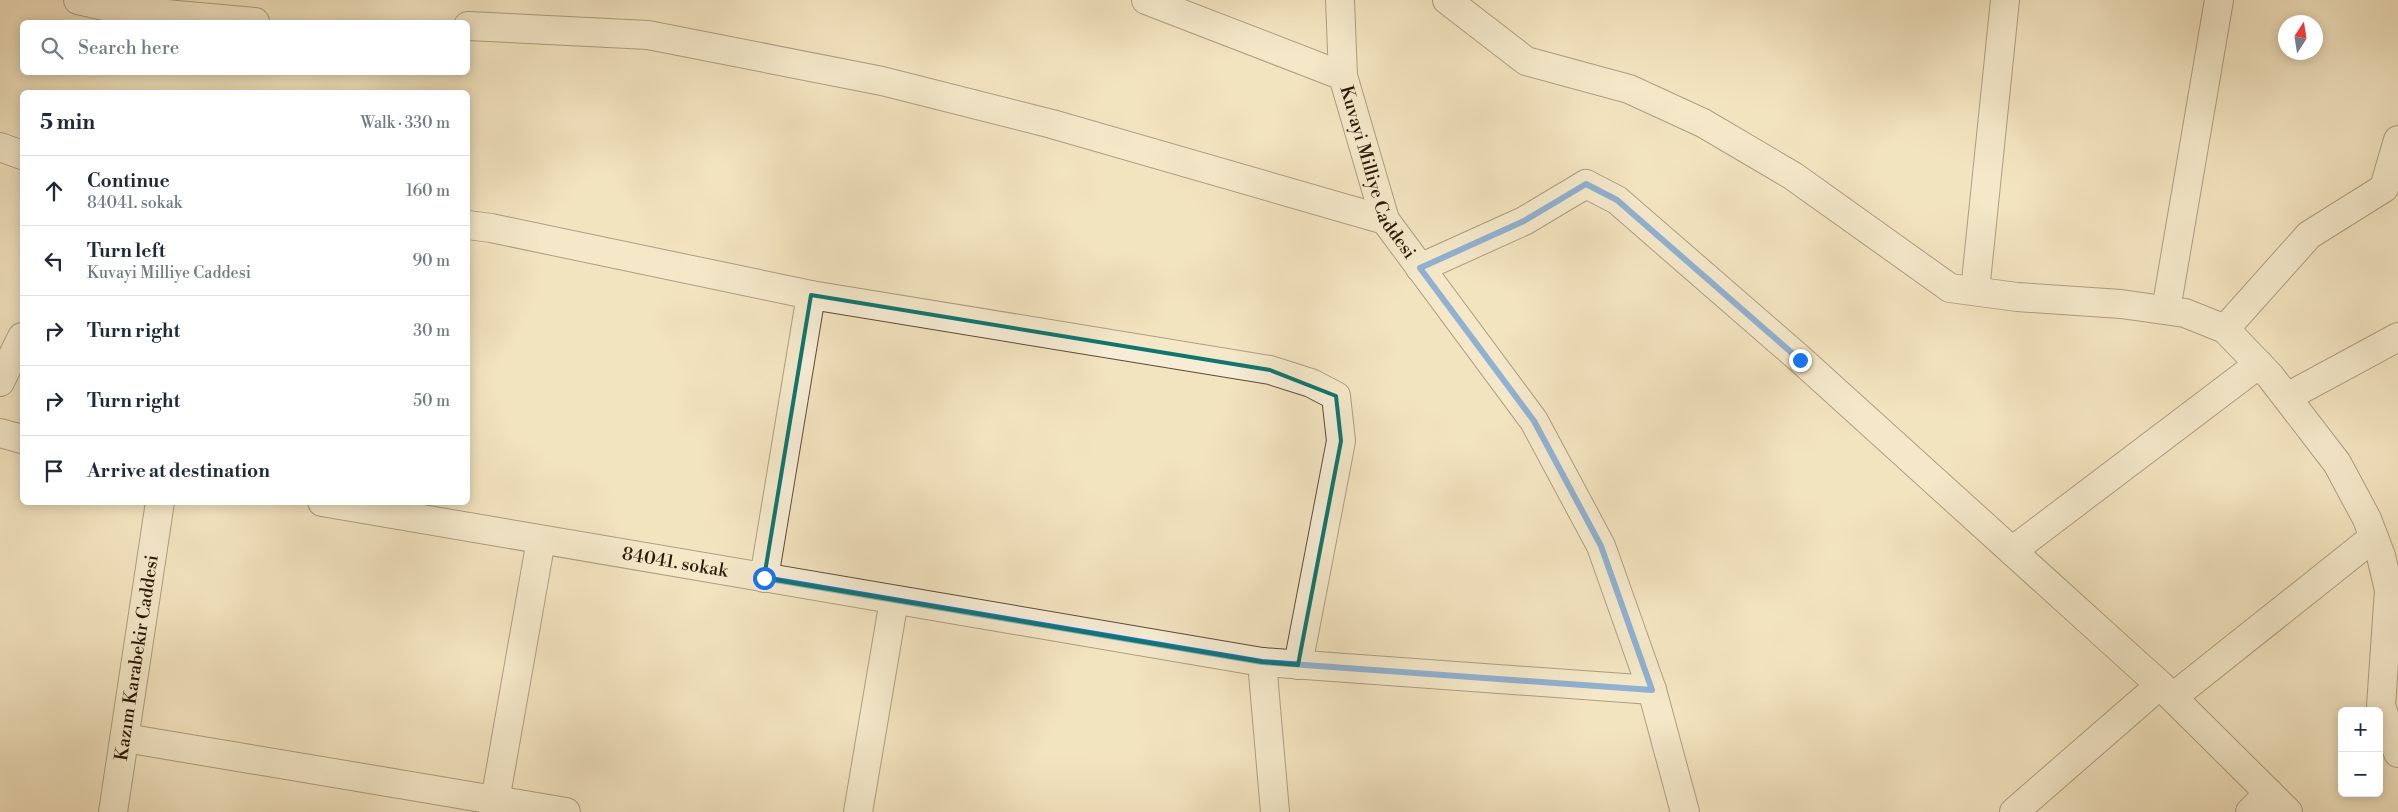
<!DOCTYPE html>
<html lang="en">
<head>
<meta charset="utf-8">
<style>
	body { margin:0; font-family:"Libre Bodoni",serif; background:#f6f6f7; color:#1f2937 }
	.controls { position:absolute; right:15px; bottom:15px; display:grid; overflow:hidden; border-radius:8px; box-shadow:0 2px 12px #0003 }
	.controls button { width:45px; height:45px; display:grid; place-items:center; padding:0; border:0; border-bottom:1px solid #e0e1e3; background:#fff; color:#1f2937; font:25px sans-serif }
	.compass { position:absolute; left:2278px; top:15px; width:45px; height:45px; border-radius:50%; background:#fff; box-shadow:0 2px 12px #0003; rotate:12deg }
	.stop { position:absolute; width:15px; height:15px; margin:-11px; border:4px solid #1a73e8; border-radius:50%; background:#fff }
	.stop.end { background:#1a73e8; border-color:#fff; box-shadow:0 1px 5px #0008 }
	.list { margin:0; padding:0; list-style:none }
	h2 { display:flex; justify-content:space-between; align-items:center; height:65px; margin:0; padding:0 20px; font-size:21px }
	h2 small { font-size:16px; font-weight:400; color:#747a83 }
	.list li { display:grid; grid-template-columns:32px 1fr auto; gap:15px; align-items:center; box-sizing:border-box; height:70px; padding:0 20px; border-top:1px solid #e0e1e3 }
	.list b { display:block; font-size:19px; white-space:nowrap }
	.list p { margin:0; font-size:16px; white-space:nowrap; color:#747a83 }
	.list em { font-size:16px; font-style:normal; color:#747a83 }
	.icon { flex:none; width:28px; height:28px; fill:none; stroke:currentColor; stroke-width:2; stroke-linecap:round; stroke-linejoin:round }
	.map { position:relative; flex:none; width:2398px; height:812px; overflow:hidden }
	.search { position:absolute; background:#fff; box-shadow:0 2px 12px #0003; left:20px; top:20px; width:450px; height:55px; display:flex; align-items:center; gap:12px; box-sizing:border-box; padding:0 18px; border-radius:8px; color:#747a83; font-size:19px }
	.panel { position:absolute; background:#fff; box-shadow:0 2px 12px #0003; left:20px; top:90px; width:450px; height:415px; border-radius:8px }
	.map>svg:first-child { display:block }
</style>
</head>
<body>
<div class="map">
<svg width="2398" height="812" viewBox="0 0 2398 812">
	<rect width="100%" height="100%" fill="#f3e4c0"/>
	<filter id="stains"><feTurbulence type="fractalNoise" baseFrequency=".004" numOctaves="4"/><feColorMatrix values="0 0 0 0 .2 0 0 0 0 .09 0 0 0 0 .02 0 0 0 .5 -.17"/></filter>
	<radialGradient id="worn" r=".72"><stop offset=".6" stop-color="#630" stop-opacity="0"/><stop offset="1" stop-color="#630" stop-opacity=".3"/></radialGradient>
	<g fill="none" stroke-linecap="round" stroke-linejoin="round">
		<g stroke="#5c4b36" stroke-width="30">
			<g id="minor">
				<path d="M78,0L122,10L255,22"/>
				<path d="M1146,0L1343,76"/>
				<path id="s1" d="M1340,0L1343,76L1385,220L1534,421L1601,546L1652,690L1685,812"/>
				<path d="M1447,0L1526,61L1629,89L1703,123L1793,176L1950,288L2017,297L2121,304L2185,313L2225,329L2270,376L2337,463L2367,519L2381,556L2389,590L2381,706L2398,753"/>
				<path d="M468,26L648,35L882,81L1052,124L1385,220"/>
				<path d="M0,147L22,155"/>
				<path d="M468,225L491,228L811,295L1270,370L1311,383L1336,396L1341,441L1298,665"/>
				<path d="M1420,268L1524,221L1586,184L1617,200L1800,359L2160,685L2288,812"/>
				<path d="M1975,291L2005,0"/>
				<path d="M2166,310L2219,0"/>
				<path d="M2225,329L2309,235L2384,188L2398,140"/>
				<path d="M0,382L22,337"/>
				<path d="M2287,397L2398,337"/>
				<path d="M0,433L22,439"/>
				<path id="s2" d="M322,502L1262,662L1652,690"/>
				<path d="M2012,551L2259,364"/>
				<path d="M764,578L811,295"/>
				<path d="M1262,662L1275,812"/>
				<path d="M2173,697L2374,537"/>
				<path d="M125,738L566,812"/>
				<path id="s3" d="M113,812L160,502"/>
				<path d="M493,812L541,540"/>
				<path d="M858,812L894,600"/>
				<path d="M2014,812L2160,685"/>
				<path d="M2250,812L2269,793"/>
			</g>
		</g>
		<use href="#minor" stroke="#f7edd6" stroke-width="28"/>
	</g>
	<g fill="none" stroke-linecap="round" stroke-linejoin="round">
		<path stroke="#1a73e8" stroke-width="6" d="M764,578L1262,662L1652,690L1601,546L1534,421L1420,268L1524,221L1586,184L1617,200L1800,360"/>
	</g>
	<path d="M0 0H2398V812H0ZM811,295L1270,370L1336,396L1341,441L1298,665L1262,662L764,578Z" fill="#f3e4c0" fill-opacity=".55" fill-rule="evenodd"/>
	<path fill="none" stroke="#0f766e" stroke-width="4" stroke-linejoin="round" d="M811,295L1270,370L1336,396L1341,441L1298,665L1262,662L764,578Z"/>
	<g text-anchor="middle" dominant-baseline="central" stroke-width="4" stroke-linejoin="round" paint-order="stroke">
		<g font-size="18" fill="#291808" stroke="#f7edd6">
			<text stroke="none"><textPath href="#s1" startOffset="179">Kuvayi Milliye Caddesi</textPath></text>
			<text stroke="none"><textPath href="#s2" startOffset="358">84041. sokak</textPath></text>
			<text stroke="none"><textPath href="#s3" startOffset="156">Kazım Karabekir Caddesi</textPath></text>
		</g>
	</g>
	<rect width="100%" height="100%" filter="url(#stains)"/>
	<rect width="100%" height="100%" fill="url(#worn)"/>
</svg>
<div class="controls">
<button>+</button>
<button>−</button>
</div>
<svg class="compass" viewBox="-18 -18 36 36"><path d="M0-13l5 13h-10z" fill="#e53935"/><path d="M0 13l5-13h-10z" fill="#747a83"/></svg>
<div class="stop" style="left:764px;top:578px"></div>
<div class="stop end" style="left:1800px;top:360px"></div>
<div class="search"><svg class="icon" aria-label="search" viewBox="0 0 24 24"><circle cx="10" cy="10" r="6"/><path d="M15 15l6 6"/></svg>Search here</div>
<section class="panel">
<h2>5 min<small>Walk · 330 m</small></h2>
<ul class="list">
<li><svg class="icon" aria-label="ahead" viewBox="0 0 24 24"><path d="M12 20V5M6 11l6-6 6 6"/></svg><div><b>Continue</b><p>84041. sokak</p></div><em>160 m</em></li>
<li><svg class="icon" aria-label="left" viewBox="0 0 24 24"><path d="M17 20v-9H6M10 6l-5 5 5 5"/></svg><div><b>Turn left</b><p>Kuvayi Milliye Caddesi</p></div><em>90 m</em></li>
<li><svg class="icon" aria-label="right" viewBox="0 0 24 24"><path d="M7 20v-9h11M14 6l5 5-5 5"/></svg><div><b>Turn right</b></div><em>30 m</em></li>
<li><svg class="icon" aria-label="right" viewBox="0 0 24 24"><path d="M7 20v-9h11M14 6l5 5-5 5"/></svg><div><b>Turn right</b></div><em>50 m</em></li>
<li><svg class="icon" aria-label="arrive" viewBox="0 0 24 24"><path d="M6 21V4h12l-3 4 3 4H6"/></svg><div><b>Arrive at destination</b></div></li>
</ul>
</section>
</div>
</body>
</html>
